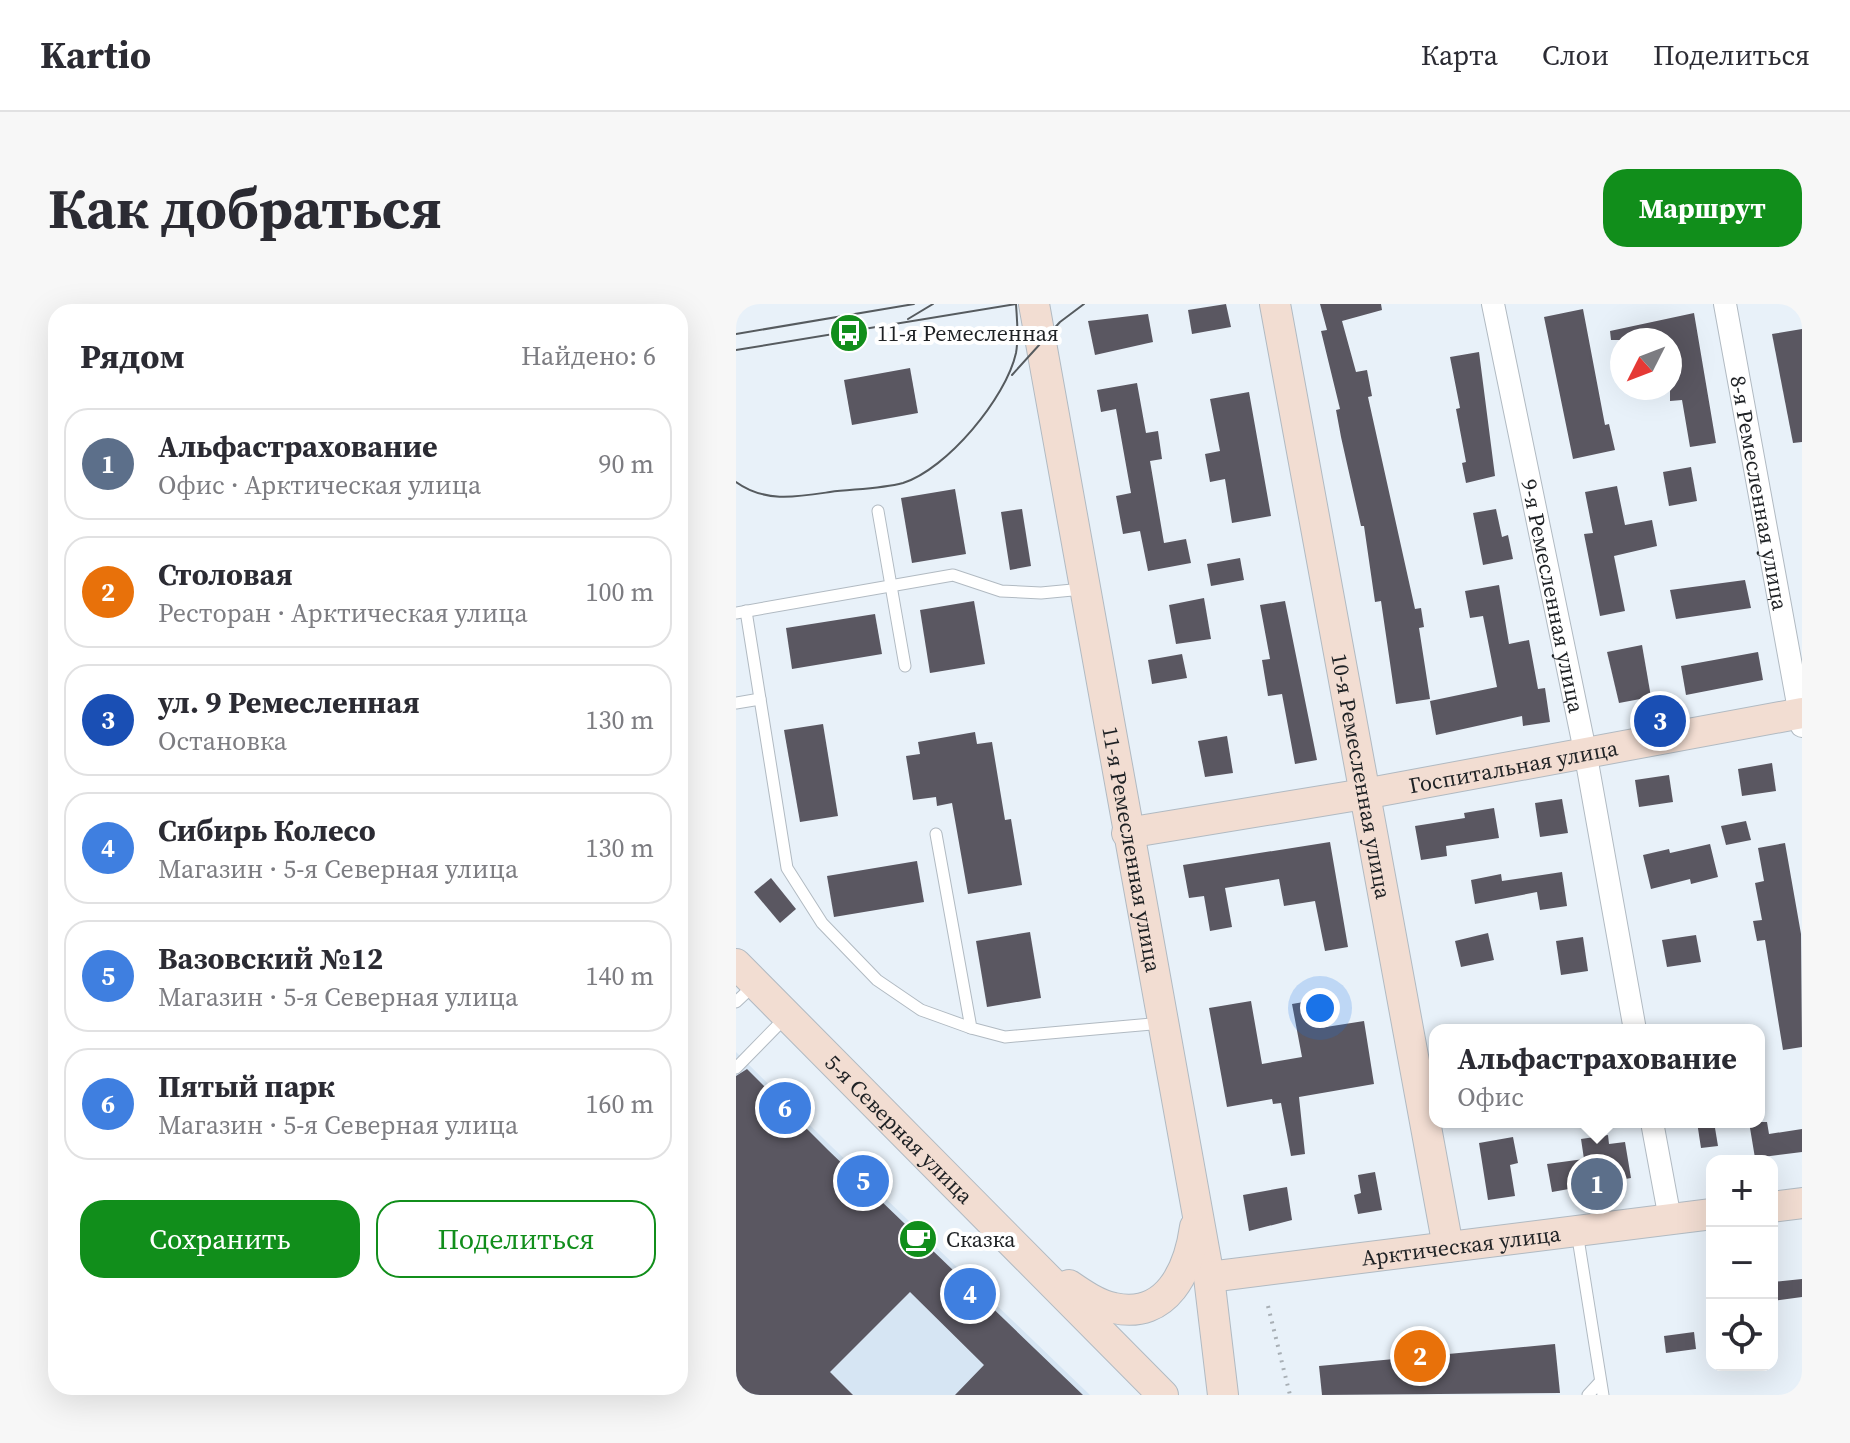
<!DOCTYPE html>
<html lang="ru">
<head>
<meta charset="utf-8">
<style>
	body { margin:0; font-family:"Source Serif 4",serif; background:#f7f7f7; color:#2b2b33 }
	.controls { position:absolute; right:24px; bottom:24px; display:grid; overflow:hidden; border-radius:16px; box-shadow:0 8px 32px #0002 }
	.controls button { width:72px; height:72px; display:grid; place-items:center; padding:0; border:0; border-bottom:2px solid #e1e1e2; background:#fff; color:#2b2b33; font:40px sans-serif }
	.compass { position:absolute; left:874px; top:24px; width:72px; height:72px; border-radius:50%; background:#fff; box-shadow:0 8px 32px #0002; rotate:228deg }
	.you { position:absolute; left:584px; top:704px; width:28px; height:28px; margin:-20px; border:6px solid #fff; border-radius:50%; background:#1a73e8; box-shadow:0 0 0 12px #1a73e833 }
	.badge { display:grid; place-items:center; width:52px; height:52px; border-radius:50%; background:#118e1b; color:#fff; font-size:26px; font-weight:700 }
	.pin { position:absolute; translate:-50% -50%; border:4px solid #fff; box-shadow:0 2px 8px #0006 }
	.popup { position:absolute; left:693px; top:720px; width:336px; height:104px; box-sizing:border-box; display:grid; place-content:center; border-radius:16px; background:#fff; filter:drop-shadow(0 2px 6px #0005); font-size:26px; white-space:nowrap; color:#7c7c81 }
	.popup b { font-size:30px; color:#2b2b33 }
	.popup::after { content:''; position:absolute; left:50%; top:100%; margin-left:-16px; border:16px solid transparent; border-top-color:#fff }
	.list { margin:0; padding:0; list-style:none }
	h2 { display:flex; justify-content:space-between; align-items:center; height:104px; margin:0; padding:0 32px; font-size:34px }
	h2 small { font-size:26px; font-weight:400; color:#7c7c81 }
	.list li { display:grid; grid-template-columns:52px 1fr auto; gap:24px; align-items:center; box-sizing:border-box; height:112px; margin:0 16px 16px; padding:0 16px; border:2px solid #e1e1e2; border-radius:24px }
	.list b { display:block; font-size:30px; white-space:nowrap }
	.list p { margin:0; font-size:26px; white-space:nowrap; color:#7c7c81 }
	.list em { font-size:26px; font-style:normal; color:#7c7c81 }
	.actions { display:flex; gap:16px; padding:24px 32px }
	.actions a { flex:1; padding:18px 0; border:2px solid #118e1b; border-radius:24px; text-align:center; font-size:28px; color:#118e1b }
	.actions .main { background:#118e1b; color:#fff }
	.icon { flex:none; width:44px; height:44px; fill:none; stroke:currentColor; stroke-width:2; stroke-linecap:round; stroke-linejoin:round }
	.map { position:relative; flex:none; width:1066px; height:1091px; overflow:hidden; border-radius:24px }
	header { display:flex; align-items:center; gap:48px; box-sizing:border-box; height:112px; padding:0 40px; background:#fff; border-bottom:2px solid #e1e1e2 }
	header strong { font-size:38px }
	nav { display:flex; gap:44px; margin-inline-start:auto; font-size:28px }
	.intro { display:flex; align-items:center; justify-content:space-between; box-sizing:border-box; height:192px; padding:0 48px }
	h1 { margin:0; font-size:56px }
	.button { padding:20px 36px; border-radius:24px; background:#118e1b; color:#fff; font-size:28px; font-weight:700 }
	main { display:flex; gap:48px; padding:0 48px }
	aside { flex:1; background:#fff; border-radius:24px; box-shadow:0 8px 32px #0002 }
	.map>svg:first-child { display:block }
</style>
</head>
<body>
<header>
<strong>Kartio</strong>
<nav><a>Карта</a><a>Слои</a><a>Поделиться</a></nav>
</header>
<div class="intro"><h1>Как добраться</h1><a class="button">Маршрут</a></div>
<main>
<aside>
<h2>Рядом<small>Найдено: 6</small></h2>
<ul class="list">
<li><span class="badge" style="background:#5c6f8a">1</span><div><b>Альфастрахование</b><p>Офис · Арктическая улица</p></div><em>90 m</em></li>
<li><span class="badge" style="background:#e8710a">2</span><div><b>Столовая</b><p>Ресторан · Арктическая улица</p></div><em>100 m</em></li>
<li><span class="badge" style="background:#1a4fb4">3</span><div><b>ул. 9 Ремесленная</b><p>Остановка</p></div><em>130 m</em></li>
<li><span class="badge" style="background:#3f7fe0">4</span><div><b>Сибирь Колесо</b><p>Магазин · 5-я Северная улица</p></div><em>130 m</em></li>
<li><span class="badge" style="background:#3f7fe0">5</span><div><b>Вазовский №12</b><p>Магазин · 5-я Северная улица</p></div><em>140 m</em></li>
<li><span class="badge" style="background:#3f7fe0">6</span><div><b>Пятый парк</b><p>Магазин · 5-я Северная улица</p></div><em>160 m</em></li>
</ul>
<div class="actions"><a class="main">Сохранить</a><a>Поделиться</a></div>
</aside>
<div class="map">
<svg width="1066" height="1091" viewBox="0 0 1066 1091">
	<rect width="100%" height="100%" fill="#e8f1f9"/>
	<path fill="#d6e5f3" d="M0,748L95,842L354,1091H0Z"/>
	<g fill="#5a5761">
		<path d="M490,0L495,23L456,30L452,6Z"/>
		<path d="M584,0H645L646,6L606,17L620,68L631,66L636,92L632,93L679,305L685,304L688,323L683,324L694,395L660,400L645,297L639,298L628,222H625L605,133L600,106L604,105L585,27L591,26Z"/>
		<path d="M847,5L869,121L873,120L879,146L837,155L808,13Z"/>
		<path d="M958,9L980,139L954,143L946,96L934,97V74L943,72L936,36H875L874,27Z"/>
		<path d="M412,10L417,38L359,51L352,17Z"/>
		<path d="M1066,25V138L1057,139L1036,30Z"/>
		<path d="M743,48L759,172L730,179L726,159L730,158L720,105L724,104L714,53Z"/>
		<path d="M174,64L182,109L116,121L108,76Z"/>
		<path d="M401,79L410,129L422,127L426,155L414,157L428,239L450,235L455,259L412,267L404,227L387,230L380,192L395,189L380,105L365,108L361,86Z"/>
		<path d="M513,88L535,212L496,219L489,175L474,178L469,150L484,147L474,95Z"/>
		<path d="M955,163L961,197L933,202L927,168Z"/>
		<path d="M881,182L889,221L916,216L921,242L878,252L889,307L864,312L848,230L857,229L849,188Z"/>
		<path d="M219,185L230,250L176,259L165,194Z"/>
		<path d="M286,205L295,262L274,266L265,208Z"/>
		<path d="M760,205L766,233L772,231L777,255L747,261L737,209Z"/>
		<path d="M504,254L508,276L475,282L471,260Z"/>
		<path d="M1009,276L1015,304L940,315L934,286Z"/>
		<path d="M763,281L773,340L793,336L802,385L809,384L814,418L787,422L786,412L700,431L694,397L761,383L747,312L734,314L729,287Z"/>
		<path d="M468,294L475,335L440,340L433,301Z"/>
		<path d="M238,297L249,360L194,369L184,306Z"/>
		<path d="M549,297L581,456L559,460L546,390L532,392L526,356L534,355L524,301Z"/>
		<path d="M139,310L146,350L56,365L50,324Z"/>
		<path d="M906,341L915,393L883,399L871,348Z"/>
		<path d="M1022,348L1027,376L950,391L945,362Z"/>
		<path d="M446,350L451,374L416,380L412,356Z"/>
		<path d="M87,420L102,512L64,518L48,426Z"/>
		<path d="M239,428L241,440L256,438L269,516L275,515L286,581L232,590L216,499L201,502L200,493L177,496L170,452L184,450L182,438Z"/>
		<path d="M491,432L497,469L469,473L462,437Z"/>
		<path d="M1036,459L1040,487L1006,492L1002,465Z"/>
		<path d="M933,471L937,498L903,503L899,476Z"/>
		<path d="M826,495L832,529L804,533L799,499Z"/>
		<path d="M758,504L763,534L710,542L711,552L685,556L679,522L729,514L728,509Z"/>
		<path d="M1010,517L1015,536L990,541L985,522Z"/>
		<path d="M594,538L612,643L589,647L579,597L548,602L543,575L489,584L496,623L474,627L468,592L453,594L447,561Z"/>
		<path d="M1049,539L1065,630L1066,743L1047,746L1029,636L1021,637L1017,617L1026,616L1019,579L1028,577L1022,544Z"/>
		<path d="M974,540L982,573L955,580L954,575L915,585L907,551L933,545L934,549Z"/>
		<path d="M181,557L188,598L98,613L91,572Z"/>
		<path d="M826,568L831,602L804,606L801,588L739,600L735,576L765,570L766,577Z"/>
		<path d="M35,574L60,605L44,619L18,588Z"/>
		<path d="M294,628L305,694L251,703L240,637Z"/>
		<path d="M752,629L758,656L725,663L719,637Z"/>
		<path d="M960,631L965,658L931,663L926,636Z"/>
		<path d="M847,633L852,667L825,671L820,637Z"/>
		<path d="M585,695L590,723L628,717L638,780L563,793L569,850L555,852L545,799L537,800L536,795L491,803L473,704L515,697L526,760L566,753L556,700Z"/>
		<path d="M11,765L92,846L347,1091H219L248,1061L174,988L94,1068L117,1091H0V772Z"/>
		<path d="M961,818H978L982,842L965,844Z"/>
		<path d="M1013,818H1031L1033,830L1066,825V848L1019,854Z"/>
		<path d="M872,831L873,840L889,838L895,874L816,888L811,860L848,855L845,835Z"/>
		<path d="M777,833L782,859L774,861L779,892L752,896L743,839Z"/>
		<path d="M639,868L646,906L622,910L618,891L625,889L622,871Z"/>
		<path d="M551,883L556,916L513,927L507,891Z"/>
		<path d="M1066,975V993L1036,997V978Z"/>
		<path d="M958,1028L960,1045L930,1049L928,1032Z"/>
		<path d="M819,1040L824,1089L586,1091L583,1062Z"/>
	</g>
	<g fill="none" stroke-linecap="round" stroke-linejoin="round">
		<g stroke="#b1bac2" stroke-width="13">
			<g id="lane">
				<path d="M142,207L169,362"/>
				<path d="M10,307L51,564L86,619L141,676L185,706L235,724"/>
				<path d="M0,309L217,271L265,287L305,289L347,285"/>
				<path d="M0,399L24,395"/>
				<path d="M200,530L235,724L269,733L427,719"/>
				<path d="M0,698L17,682"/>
				<path d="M0,764L50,713"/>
				<path d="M841,928L867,1091"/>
				<path d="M852,1091L864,1078"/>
			</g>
		</g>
		<g stroke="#b1bac2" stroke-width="24">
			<g id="street">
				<path id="s1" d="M757,0L849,447L899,726"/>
				<path id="s2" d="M989,0L1066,422"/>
				<path d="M916,818L934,915"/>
			</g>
		</g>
		<g stroke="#b1bac2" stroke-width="32">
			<g id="secondary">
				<path id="s3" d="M298,0L473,973L487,1091"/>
				<path id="s4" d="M539,0L712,943"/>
				<path id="s5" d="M391,529L628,490L1066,409"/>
				<path id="s6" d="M0,660L427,1091"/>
				<path d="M1036,903L1066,899"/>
				<path id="s7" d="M473,973L976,910"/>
				<path d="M333,981C346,990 362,1001 378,1004C431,1016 453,966 459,923"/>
			</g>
		</g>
		<path stroke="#a8afb5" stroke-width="4" stroke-dasharray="2 6" stroke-linecap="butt" d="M532,1002L554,1091"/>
		<use href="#lane" stroke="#fff" stroke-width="11"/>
		<use href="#street" stroke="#fff" stroke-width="22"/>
		<use href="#secondary" stroke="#f2ddd2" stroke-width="30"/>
		<g stroke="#565b5f" stroke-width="2">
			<path d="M172,15L197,0"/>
			<path d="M0,30L178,0"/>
			<path d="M0,46L280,0"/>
			<path d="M276,71L324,18L348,0"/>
			<path d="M0,178C29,199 61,193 94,188C117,185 144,185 167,179C211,165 270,94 280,49C283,32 281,17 280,0"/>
		</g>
	</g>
	<defs>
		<g id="bus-disc" transform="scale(2)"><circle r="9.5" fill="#118e1b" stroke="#fff"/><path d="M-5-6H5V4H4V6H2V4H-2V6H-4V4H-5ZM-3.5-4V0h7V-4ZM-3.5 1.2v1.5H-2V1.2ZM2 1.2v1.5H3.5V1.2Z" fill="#fff"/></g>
		<g id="cafe-disc" transform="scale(2)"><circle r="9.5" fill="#118e1b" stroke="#fff"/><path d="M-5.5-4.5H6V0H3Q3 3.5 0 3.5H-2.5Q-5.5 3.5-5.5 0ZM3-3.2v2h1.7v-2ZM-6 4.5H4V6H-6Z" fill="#fff"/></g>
	</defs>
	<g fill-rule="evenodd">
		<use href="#bus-disc" x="113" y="29"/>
		<use href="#cafe-disc" x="182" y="935"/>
	</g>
	<g text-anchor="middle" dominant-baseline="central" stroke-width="8" stroke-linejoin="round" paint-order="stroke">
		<g font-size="22" fill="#1e2124" stroke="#fff" text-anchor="start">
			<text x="141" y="29">11-я Ремесленная</text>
			<text x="210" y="935">Сказка</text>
		</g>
		<g font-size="22" fill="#1e2124" stroke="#fff">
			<text stroke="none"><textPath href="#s2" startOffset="192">8-я Ремесленная улица</textPath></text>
			<text stroke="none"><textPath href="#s1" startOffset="298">9-я Ремесленная улица</textPath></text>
			<text stroke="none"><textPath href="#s5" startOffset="392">Госпитальная улица</textPath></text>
			<text stroke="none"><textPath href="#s4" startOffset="480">10-я Ремесленная улица</textPath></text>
			<text stroke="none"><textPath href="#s3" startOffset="554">11-я Ремесленная улица</textPath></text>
			<text stroke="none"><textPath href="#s6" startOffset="232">5-я Северная улица</textPath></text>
			<text stroke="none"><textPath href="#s7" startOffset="254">Арктическая улица</textPath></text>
		</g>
	</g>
</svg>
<div class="controls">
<button>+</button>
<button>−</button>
<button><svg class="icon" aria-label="locate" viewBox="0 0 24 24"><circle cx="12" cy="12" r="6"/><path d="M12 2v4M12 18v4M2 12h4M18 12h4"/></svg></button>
</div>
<svg class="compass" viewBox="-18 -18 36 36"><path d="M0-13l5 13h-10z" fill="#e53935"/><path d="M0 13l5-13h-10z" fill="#7c7c81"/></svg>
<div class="you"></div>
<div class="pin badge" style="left:861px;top:880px;background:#5c6f8a">1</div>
<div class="popup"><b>Альфастрахование</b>Офис</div>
<div class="pin badge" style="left:684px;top:1052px;background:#e8710a">2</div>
<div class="pin badge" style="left:924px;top:417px;background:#1a4fb4">3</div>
<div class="pin badge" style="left:234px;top:990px;background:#3f7fe0">4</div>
<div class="pin badge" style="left:127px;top:877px;background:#3f7fe0">5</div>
<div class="pin badge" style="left:49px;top:804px;background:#3f7fe0">6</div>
</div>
</main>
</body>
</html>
